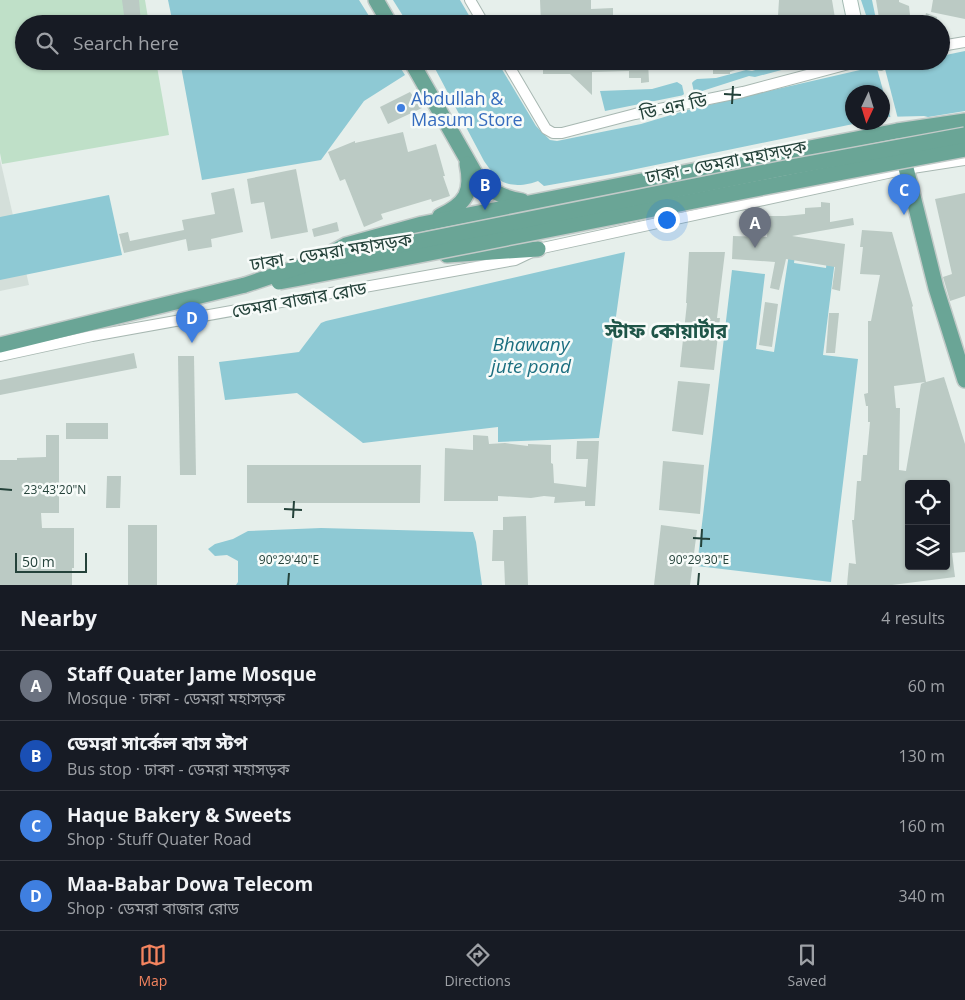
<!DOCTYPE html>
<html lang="en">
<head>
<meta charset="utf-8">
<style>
	body { margin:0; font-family:"Open Sans","Noto Sans Bengali",sans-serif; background:#242831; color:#f1f3f6 }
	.controls { position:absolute; right:15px; bottom:15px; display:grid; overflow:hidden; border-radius:5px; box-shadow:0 1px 4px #0004 }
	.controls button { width:45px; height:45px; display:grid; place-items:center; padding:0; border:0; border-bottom:1px solid #363941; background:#171b24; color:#f1f3f6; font:25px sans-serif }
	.compass { position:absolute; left:845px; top:85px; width:45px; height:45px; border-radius:50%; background:#171b24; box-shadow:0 1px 4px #0004; rotate:184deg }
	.scale { position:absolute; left:15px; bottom:12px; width:72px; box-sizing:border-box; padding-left:5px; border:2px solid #24423a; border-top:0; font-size:14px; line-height:18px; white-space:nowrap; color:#24423a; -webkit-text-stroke:4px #f7fbf9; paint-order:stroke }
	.you { position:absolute; left:666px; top:219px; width:18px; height:18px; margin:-12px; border:4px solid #fff; border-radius:50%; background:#1a73e8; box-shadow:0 0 0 8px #1a73e833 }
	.badge { display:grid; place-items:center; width:32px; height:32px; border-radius:50%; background:#f4845f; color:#fff; font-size:16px; font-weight:700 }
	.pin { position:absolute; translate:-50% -41px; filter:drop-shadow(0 1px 2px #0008) }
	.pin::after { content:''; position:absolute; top:26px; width:18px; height:15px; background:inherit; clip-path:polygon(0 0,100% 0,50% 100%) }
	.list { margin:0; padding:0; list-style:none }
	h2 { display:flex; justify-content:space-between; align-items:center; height:65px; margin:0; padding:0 20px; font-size:21px }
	h2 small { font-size:16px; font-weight:400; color:#9ea1a6 }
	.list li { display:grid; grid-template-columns:32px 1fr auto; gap:15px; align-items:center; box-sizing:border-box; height:70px; padding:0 20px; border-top:1px solid #363941 }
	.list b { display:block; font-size:19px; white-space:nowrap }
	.list p { margin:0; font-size:16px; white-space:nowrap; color:#9ea1a6 }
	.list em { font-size:16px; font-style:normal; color:#9ea1a6 }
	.icon { flex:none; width:28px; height:28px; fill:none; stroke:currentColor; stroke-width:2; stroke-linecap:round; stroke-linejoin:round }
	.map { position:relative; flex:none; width:965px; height:585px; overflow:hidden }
	.search { position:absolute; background:#171b24; box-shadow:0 1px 4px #0004; left:15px; right:15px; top:15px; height:55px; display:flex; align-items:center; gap:12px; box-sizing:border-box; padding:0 18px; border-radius:28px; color:#9ea1a6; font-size:19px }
	.sheet { height:345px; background:#171b24 }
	nav { display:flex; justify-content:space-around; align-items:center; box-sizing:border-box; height:70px; border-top:1px solid #363941; background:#171b24; font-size:14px; color:#9ea1a6 }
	nav a { display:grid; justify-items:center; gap:2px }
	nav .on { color:#f4845f }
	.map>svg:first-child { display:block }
</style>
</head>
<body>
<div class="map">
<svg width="965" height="585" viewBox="0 0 965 585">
	<rect width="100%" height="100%" fill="#e6efeb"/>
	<path fill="#d4dfda" d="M0,159L29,285L0,291Z"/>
	<path fill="#bfe0c8" d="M0,0H145L149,24H24V61H156L169,135L2,164L0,153Z"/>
	<g fill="#8ec9d4">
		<path d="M168,0H359L374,24H173Z"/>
		<path d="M393,0H460L474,24H408Z"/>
		<path d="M861,0H872L877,24H869Z"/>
		<path d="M965,51V111L928,117L924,116L883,117L882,92H852V122L858,123L612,174L544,186L538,181C529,185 513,187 503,182C495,177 489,168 484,161L431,61H497L536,126L550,140L557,141L641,124L691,109L873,67C886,70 896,62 909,61C919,60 931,61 941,61V56Z"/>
		<path d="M180,61H396L405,75L364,101L321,160L202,180Z"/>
		<path d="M785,61H815L755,77L749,76L699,92L605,111L600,91L652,89L677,82L682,85L692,82L697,79L716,78L746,70L752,71Z"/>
		<path d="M109,195L122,255L0,280V217Z"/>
		<path d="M625,252L599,438L498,442V427L363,443L297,393L225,400L219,362L299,352L321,323L326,321Z"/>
		<path d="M789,254L795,255L794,263L826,268L827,259L835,260L823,355L858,359L831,582L697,566L732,270L765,274L756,349L774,352Z"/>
		<path d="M321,528L473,532L476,542L482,585H236L238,582V561L227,555L215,556L208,549L215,544L233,539L248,531Z"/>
	</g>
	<g fill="#e6efeb">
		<path d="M876,65H884L898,119H891Z"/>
		<path d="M696,78L692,83L694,92L700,95L680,98L684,94L682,85L677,81L683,83Z"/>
	</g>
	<g fill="#bbcac4" fill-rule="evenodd">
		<path d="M122,0H139L141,22L125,23Z"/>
		<path d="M540,0H591V9L613,8V17L591,15V24H541Z"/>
		<path d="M779,0H832L836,24H766V15L778,16Z"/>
		<path d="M876,0H899V2L909,6L911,24H880Z"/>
		<path d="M933,0H965V19L931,12Z"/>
		<path d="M926,13L937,17V24H924Z"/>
		<path d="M543,61H648L649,82L641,83V78H629V71L592,72V95L570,74H543Z"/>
		<path d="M713,61H759V62L730,72V74H713Z"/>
		<path d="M410,92L422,108L388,124L380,107Z"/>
		<path d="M403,132L408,152L436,144L445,176H443L450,196L432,202L431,199L381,214L383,219L364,227L345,179L340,181L328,152L355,141V143Z"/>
		<path d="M296,169L308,232L271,239L264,202L251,204L247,179Z"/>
		<path d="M234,188L243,232L211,239L212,247L188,251L186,239L124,253L119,234L128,232L130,241L184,230L182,220L215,214L211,193Z"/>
		<path d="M965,193V296L950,301L943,277L952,274L935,199Z"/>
		<path d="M821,202L830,203V222L853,218L854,225L792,236L845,244L840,291L832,289L835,267L786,259L779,290L770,288L775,262L732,259L733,236L767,237L768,216H785L805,214V208L821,207Z"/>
		<path d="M337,222L339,231L314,237L312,229Z"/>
		<path d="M862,230L892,232L913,306L912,307L926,382L944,377L965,444V552L952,553L955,577L892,585H847L849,563L856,564L852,520H854L857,481H861L863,455H867L870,422H868V406H866L864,394L868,393V321H871L880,275L860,274L863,247H860ZM925,382L921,384L906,471L899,470L900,408H896L894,386ZM909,484H946V566H909Z"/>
		<path d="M689,252H725L717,318H720L714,370L680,367L687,303H686Z"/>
		<path d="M765,302L778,304L772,347L759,345Z"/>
		<path d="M829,313H839L835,353H826Z"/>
		<path d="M134,353L137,368L0,395V380Z"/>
		<path d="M178,356H194L196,475H180Z"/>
		<path d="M678,381L710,384L703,435L672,431Z"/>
		<rect x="66" y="423" width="42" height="16"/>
		<path d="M46,435H59V513H41L42,528H74V568H72V585H0V460H17V458L46,457Z"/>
		<path d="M473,435L488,436L489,444L505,443L528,446V444L551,445V463L553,464L554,483L586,487L588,459H576L577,441H599L595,506H585V501L554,503L555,497L544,496L531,498L498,496V501H444L445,448L473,450Z"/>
		<path d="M663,461L704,465L700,514L659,510Z"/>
		<path d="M247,465H421L420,503H247Z"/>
		<path d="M107,476H121L120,508H106Z"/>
		<path d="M526,516L528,585H505L504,561H492L493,530H503V517Z"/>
		<rect x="128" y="525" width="29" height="60"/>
		<path d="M661,525L697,530L690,585H654Z"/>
	</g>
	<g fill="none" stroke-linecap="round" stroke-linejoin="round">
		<g stroke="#a8b8b2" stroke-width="12">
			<g id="street">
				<path d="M470,0L484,24"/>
				<path d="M941,46L965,42"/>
				<path d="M506,61L546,129L553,133H562L635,114L743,92L860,61"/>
				<path d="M0,356L92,336L515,260L538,249L906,169L965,160"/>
			</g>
		</g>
		<g stroke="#a4bbb3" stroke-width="16">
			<g id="secondary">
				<path d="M850,0L855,24"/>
				<path d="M879,61L880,63"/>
			</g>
		</g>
		<g stroke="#c2cac8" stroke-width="18">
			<g id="primary">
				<path d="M376,0L390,24"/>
				<path d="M411,61L476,175C491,191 500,197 522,201"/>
				<path d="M901,148L936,288L965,380"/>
				<path d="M440,216C466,204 473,192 467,164"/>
				<path d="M447,255L538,249"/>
				<path d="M320,259L346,245L422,224L897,131L965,121"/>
				<path d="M0,345L245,285"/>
			</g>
		</g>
		<use href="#street" stroke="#fff" stroke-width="10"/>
		<use href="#secondary" stroke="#fff" stroke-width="14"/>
		<use href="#primary" stroke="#6aa596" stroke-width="15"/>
		<g stroke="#c2cac8" stroke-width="18" stroke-linecap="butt">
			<g id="primary-bridge">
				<path d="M279,282C508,239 736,191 965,149"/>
				<path d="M245,285L314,262L780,169L965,135"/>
			</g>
		</g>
		<use href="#primary-bridge" stroke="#6aa596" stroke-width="15"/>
	</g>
	<path fill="none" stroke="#24423a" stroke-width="2" d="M724,94L741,95M732,104L733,86M0,489L12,490M284,509L302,510M293,518L294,501M693,538L710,539M701,547L702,529M288,585L289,573M698,585L699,573"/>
	<circle fill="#3f7fe0" stroke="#f7fbf9" stroke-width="2" cx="401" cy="108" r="5"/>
	<g text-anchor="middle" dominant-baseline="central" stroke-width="5" stroke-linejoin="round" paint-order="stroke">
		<g font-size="18" fill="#366cbe" stroke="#f7fbf9" text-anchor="start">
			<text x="411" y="98">Abdullah &amp;<tspan x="411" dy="21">Masum Store</tspan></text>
		</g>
		<g font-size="18" fill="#24423a" stroke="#f7fbf9">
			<text transform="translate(673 106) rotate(-12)">ডি এন ডি</text>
			<text transform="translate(726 161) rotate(-11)">ঢাকা - ডেমরা মহাসড়ক</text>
			<text transform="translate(331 251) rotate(-9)">ঢাকা - ডেমরা মহাসড়ক</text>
			<text transform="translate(299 299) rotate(-10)">ডেমরা বাজার রোড</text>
		</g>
		<g font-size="19" font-style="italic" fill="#1c6f80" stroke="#f7fbf9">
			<text x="531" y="344">Bhawany<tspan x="531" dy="22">jute pond</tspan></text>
		</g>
		<g font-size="20" font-weight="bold" fill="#1f5548" stroke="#f7fbf9">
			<text x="666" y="330">স্টাফ কোয়ার্টার</text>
		</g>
	</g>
	<g font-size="12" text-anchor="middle" fill="#24423a" stroke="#f7fbf9" stroke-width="5" stroke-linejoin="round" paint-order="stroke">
		<text x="55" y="494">23°43'20"N</text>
		<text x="289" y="564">90°29'40"E</text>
		<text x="699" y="564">90°29'30"E</text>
	</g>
</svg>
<div class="controls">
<button><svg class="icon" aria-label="locate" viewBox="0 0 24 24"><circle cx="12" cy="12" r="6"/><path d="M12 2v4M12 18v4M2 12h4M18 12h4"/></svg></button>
<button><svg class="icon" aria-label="layers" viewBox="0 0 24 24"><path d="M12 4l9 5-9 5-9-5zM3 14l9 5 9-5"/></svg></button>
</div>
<svg class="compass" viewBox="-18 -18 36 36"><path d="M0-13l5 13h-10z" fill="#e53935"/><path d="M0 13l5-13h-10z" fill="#9ea1a6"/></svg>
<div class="scale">50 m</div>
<div class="you"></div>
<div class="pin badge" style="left:755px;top:248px;background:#6b7280">A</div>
<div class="pin badge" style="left:485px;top:210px;background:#1a4fb4">B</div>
<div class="pin badge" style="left:904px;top:215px;background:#3f7fe0">C</div>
<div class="pin badge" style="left:192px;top:343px;background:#3f7fe0">D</div>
<div class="search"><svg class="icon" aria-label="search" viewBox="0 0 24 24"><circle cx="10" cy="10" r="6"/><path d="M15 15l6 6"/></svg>Search here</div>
</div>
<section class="sheet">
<h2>Nearby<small>4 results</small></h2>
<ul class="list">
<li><span class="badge" style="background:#6b7280">A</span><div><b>Staff Quater Jame Mosque</b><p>Mosque · ঢাকা - ডেমরা মহাসড়ক</p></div><em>60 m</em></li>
<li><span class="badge" style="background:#1a4fb4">B</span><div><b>ডেমরা সার্কেল বাস স্টপ</b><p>Bus stop · ঢাকা - ডেমরা মহাসড়ক</p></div><em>130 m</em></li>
<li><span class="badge" style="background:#3f7fe0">C</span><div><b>Haque Bakery &amp; Sweets</b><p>Shop · Stuff Quater Road</p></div><em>160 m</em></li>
<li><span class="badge" style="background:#3f7fe0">D</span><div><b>Maa-Babar Dowa Telecom</b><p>Shop · ডেমরা বাজার রোড</p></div><em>340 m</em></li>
</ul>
</section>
<nav>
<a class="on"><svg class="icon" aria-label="map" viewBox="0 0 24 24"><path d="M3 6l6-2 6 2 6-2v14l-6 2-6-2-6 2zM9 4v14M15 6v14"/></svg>Map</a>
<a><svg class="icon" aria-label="directions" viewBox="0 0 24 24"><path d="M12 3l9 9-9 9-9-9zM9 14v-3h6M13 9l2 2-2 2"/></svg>Directions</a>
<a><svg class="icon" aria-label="saved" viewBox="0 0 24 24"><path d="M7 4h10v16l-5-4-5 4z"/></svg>Saved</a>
</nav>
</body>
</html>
